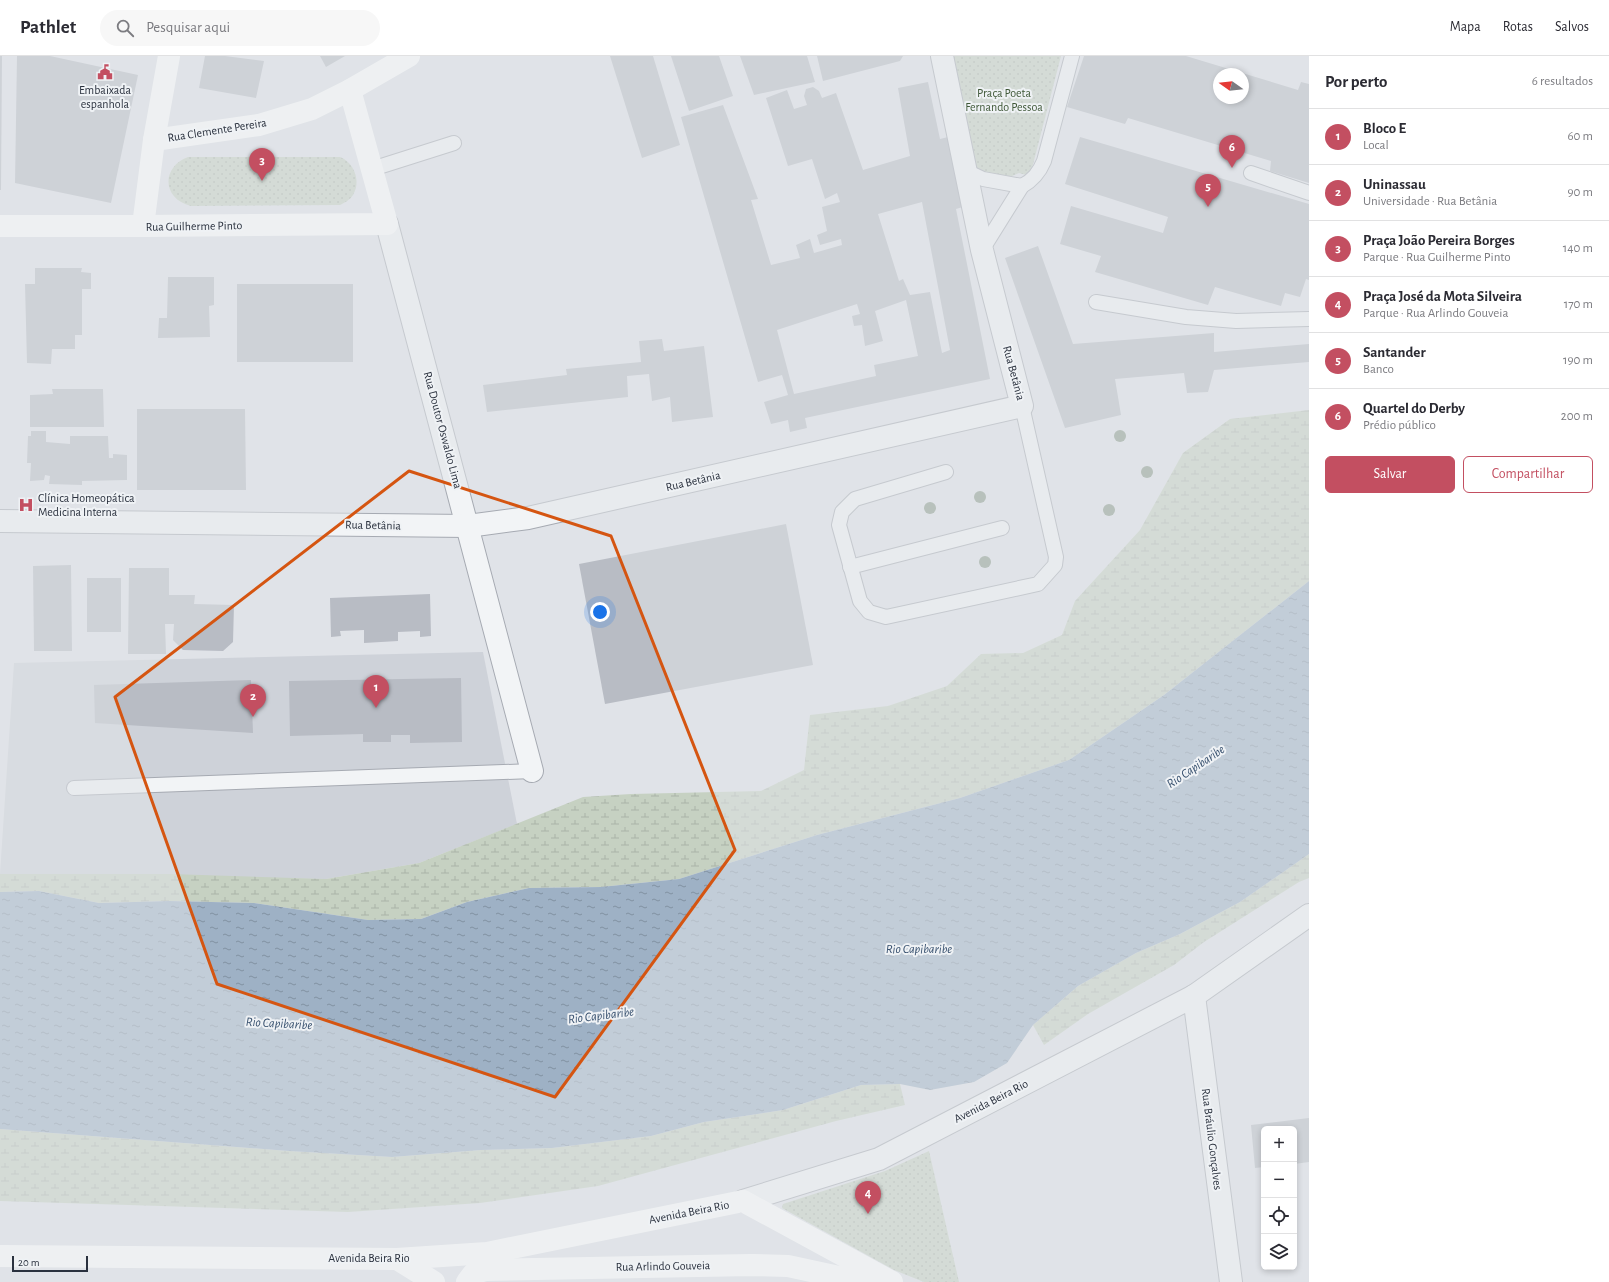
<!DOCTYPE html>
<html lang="pt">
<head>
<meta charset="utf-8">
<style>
	body { margin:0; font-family:"Alegreya Sans",sans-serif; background:#f7f7f7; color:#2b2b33 }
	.controls { position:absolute; right:12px; bottom:12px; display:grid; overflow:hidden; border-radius:6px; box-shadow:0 2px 6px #0003 }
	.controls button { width:36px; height:36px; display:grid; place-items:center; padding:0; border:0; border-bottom:1px solid #e1e1e2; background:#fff; color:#2b2b33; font:20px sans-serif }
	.compass { position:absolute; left:1213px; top:12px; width:36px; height:36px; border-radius:50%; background:#fff; box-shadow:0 2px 6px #0003; rotate:285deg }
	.scale { position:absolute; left:12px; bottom:10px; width:76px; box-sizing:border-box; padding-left:4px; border:2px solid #2a313e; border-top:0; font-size:11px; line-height:14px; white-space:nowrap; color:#2a313e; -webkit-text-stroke:3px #eff2f5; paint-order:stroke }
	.you { position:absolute; left:600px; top:556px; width:14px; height:14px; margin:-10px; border:3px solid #fff; border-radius:50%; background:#1a73e8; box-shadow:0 0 0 6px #1a73e833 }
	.badge { display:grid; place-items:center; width:26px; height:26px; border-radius:50%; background:#c34f61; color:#fff; font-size:13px; font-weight:700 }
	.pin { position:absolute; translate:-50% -33px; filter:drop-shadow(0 1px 2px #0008) }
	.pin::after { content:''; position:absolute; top:21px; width:14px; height:12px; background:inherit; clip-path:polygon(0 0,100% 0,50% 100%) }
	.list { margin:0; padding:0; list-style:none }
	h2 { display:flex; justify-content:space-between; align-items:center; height:52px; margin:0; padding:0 16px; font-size:17px }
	h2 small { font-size:13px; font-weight:400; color:#7c7c81 }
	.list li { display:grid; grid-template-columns:26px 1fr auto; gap:12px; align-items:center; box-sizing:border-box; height:56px; padding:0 16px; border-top:1px solid #e1e1e2 }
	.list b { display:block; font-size:15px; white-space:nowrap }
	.list p { margin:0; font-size:13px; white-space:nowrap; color:#7c7c81 }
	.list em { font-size:13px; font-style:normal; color:#7c7c81 }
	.actions { display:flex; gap:8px; padding:12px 16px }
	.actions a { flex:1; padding:9px 0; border:1px solid #c34f61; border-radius:6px; text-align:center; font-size:14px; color:#c34f61 }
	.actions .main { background:#c34f61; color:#fff }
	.icon { flex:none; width:22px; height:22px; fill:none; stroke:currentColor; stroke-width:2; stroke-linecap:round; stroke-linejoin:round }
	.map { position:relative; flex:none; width:1309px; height:1226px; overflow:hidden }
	header { display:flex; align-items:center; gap:24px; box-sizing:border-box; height:56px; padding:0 20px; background:#fff; border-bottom:1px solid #e1e1e2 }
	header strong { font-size:19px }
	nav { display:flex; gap:22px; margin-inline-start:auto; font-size:14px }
	.search { width:280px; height:36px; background:#f7f7f7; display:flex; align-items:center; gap:10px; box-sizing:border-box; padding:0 14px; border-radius:22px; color:#7c7c81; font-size:15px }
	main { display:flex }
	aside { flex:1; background:#fff }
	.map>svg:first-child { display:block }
</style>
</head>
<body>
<header>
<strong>Pathlet</strong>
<div class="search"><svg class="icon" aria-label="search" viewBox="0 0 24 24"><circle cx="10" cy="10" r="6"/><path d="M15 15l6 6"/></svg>Pesquisar aqui</div>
<nav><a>Mapa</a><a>Rotas</a><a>Salvos</a></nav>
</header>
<main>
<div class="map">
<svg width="1309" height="1226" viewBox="0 0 1309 1226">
	<defs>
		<pattern id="wetland-marsh" width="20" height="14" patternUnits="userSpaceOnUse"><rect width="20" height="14" fill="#c6d1c2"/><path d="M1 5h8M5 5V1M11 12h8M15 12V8" fill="none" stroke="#aab4a8"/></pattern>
		<pattern id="park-dots" width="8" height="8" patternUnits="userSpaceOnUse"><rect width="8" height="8" fill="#c6d1c2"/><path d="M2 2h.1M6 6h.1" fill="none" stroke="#aab4a8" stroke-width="1.8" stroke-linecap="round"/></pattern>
		<pattern id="water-ripples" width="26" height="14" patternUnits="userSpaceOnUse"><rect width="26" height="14" fill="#9eb1c5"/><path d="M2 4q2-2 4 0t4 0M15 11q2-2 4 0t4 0" fill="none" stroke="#8191a1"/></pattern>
	</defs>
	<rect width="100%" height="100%" fill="#e0e3e8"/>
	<path fill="#ced2d9" d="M483,596L517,768L419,807L326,823L0,818L14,607Z"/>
	<g fill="url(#wetland-marsh)">
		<path d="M1309,354V525L1164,639L1069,704L960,742L817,779L679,823L601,831L529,832L467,846L421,863L368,864L254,847L169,845L99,847L39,835L0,836V818H171L326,823L419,807L583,741L631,738L761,735L804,714L810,659L888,650L947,630L981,598L1023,597L1062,579L1075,545L1140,474L1183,397L1230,363Z"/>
		<path d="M1309,798V822L1299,826L1204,886L1174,909L1088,958L1044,989L1033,969L1078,930L1136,897L1180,878L1240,846Z"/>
		<path d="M900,1028L905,1049L836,1065L598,1130L480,1147L348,1156L0,1145V1073L289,1095L392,1101L481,1094L552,1092L651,1080L704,1066L783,1054L861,1029Z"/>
	</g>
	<g fill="url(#park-dots)">
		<path d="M950,0H1061L1030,120L1019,117L1007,122L993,124L974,112Z"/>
		<path d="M188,101H340C355,107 361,126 353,139C350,144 344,147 340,149L191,150C162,143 161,111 188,101Z"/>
		<path d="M929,1095L959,1226H924L894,1214L782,1152L783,1148L885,1115Z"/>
	</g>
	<path fill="url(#water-ripples)" d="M1309,525V798L1240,846L1180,878L1136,897L1078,930L1033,969L1007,1007L974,1026L930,1034L900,1028L861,1029L783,1054L704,1066L651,1080L552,1092L481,1094L392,1101L289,1095L0,1073V836L39,835L99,847L169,845L254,847L368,864L421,863L467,846L529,832L601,831L679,823L817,779L960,742L1069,704L1164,639Z"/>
	<g fill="#b8bcc4" fill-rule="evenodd">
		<path d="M0,0H2L1,134H0Z"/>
		<path d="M17,0H50L138,19L111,147L15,127Z"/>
		<path d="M205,0H225L264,5L256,42L199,32Z"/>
		<path d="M320,0H345L326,11Z"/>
		<path d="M610,0H653L680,89L642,102Z"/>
		<path d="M671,0H719L733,40L689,55Z"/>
		<path d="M740,0H807L815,26L754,39Z"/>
		<path d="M817,0H903L900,5L823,25Z"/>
		<path d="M1084,0H1186L1298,34L1301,26L1309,28V127L1270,115L1271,105L1128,62L1125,68L1067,51ZM1219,18H1243V42H1219Z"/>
		<path d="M928,26L940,83L952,80L966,150L956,153L990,323L805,362L807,372L790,376L788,364L771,368L764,346L788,339L782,319L758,326L681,61L723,49L758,143L751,144L771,209L800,202L796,189L810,183L814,197L842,189L841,183L820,189L817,179L827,175L822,151L840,146L837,137L825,143L812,103L788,110L766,42L787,34L794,53L807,49L804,40L806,33L813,31L819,35L822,42L836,37L863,114L910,100L898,32ZM922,146L950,294L942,297L930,236L910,239L903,223L899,225L878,158ZM906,244L918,300L874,309L876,320L794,338L777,274L857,248L860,258L852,260L854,270L862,269L865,290L883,285L875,255Z"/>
		<path d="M1080,81L1309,148V224L1306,223L1300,241L1285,237L1281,250L1215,231L1208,249L1095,216L1101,200L1060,188L1071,150L1163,177L1168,161L1065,128Z"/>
		<path d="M1038,190L1073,288L1214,277V296L1309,288V306L1214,314L1208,336L1187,337L1184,317L1115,323L1121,359L1065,372L1005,202Z"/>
		<path d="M35,212H82L81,216L91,217V233H82V279H75V293H52L51,308L27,307L25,228H35Z"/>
		<path d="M168,221H214V249L209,250L210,281L158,282L159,262H167Z"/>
		<rect x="237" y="228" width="116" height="78"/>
		<path d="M662,283L664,295L704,290L713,361L672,366L670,341L652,345L649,318L627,320L628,341L487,356L483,329L567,319L566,313L641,306L639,285Z"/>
		<path d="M52,333H103L104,371H30V339L53,338Z"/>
		<path d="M137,353H245L246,434H137Z"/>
		<path d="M31,375H46V386L70,388V380H108L109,402H113V398L127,399V424L82,425V429L49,428L50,420L45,419L44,424L30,425L31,407H27L28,380H31Z"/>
		<path d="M786,468L813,609L605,648L579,508Z"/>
		<path d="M71,509L72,595H34L33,510Z"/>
		<path d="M129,512H169V539H195L194,548L234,549L233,586L223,595L183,594L173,584L174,568H165L166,598H128Z"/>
		<rect x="87" y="522" width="34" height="54"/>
		<path d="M430,538L431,580L420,581V575L398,576V585L364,587V574L340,575L341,580L331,581L330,542Z"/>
		<path d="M461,622L462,686L410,687V679H391V686H363V678L290,680L289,625Z"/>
		<path d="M251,624L253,677L95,667L94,629Z"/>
		<path d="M1309,1062V1106L1294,1108V1073H1264V1111L1255,1112L1251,1069Z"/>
	</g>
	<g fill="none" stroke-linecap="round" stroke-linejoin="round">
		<g stroke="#a6aab2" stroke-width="16">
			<g id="lane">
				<path d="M372,113L454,87"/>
				<path d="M966,115L983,123L1022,130"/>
				<path d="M1251,117L1309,137"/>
				<path d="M982,194L1022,130C1033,124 1039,117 1044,105L1072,0"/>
				<path d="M1096,246L1186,261L1236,265L1309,263"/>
				<path d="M946,416L855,443L842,456L839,469L860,545L869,556L886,561L1038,528L1055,509L1056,501L1022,350"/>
				<path d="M850,511L1002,472"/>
				<path d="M74,732L532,715"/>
			</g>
		</g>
		<g stroke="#a6aab2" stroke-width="24">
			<g id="street">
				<path d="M387,168L532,715"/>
				<path d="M0,465L468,470L528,462L1022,350L982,194L942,0"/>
				<path d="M1194,940L1231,1226"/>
				<path d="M743,1145L879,1103L1194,940L1309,859"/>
			</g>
		</g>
		<use href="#lane" stroke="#f2f4f6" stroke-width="14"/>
		<use href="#street" stroke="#f2f4f6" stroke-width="22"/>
		<g stroke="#fff" stroke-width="22">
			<path d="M154,84L259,69L312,53L350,34L409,0"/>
			<path d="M0,170H143L387,168L350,34"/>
			<path d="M143,170L154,84L169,0"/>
			<path d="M0,1200L397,1203L487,1197L743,1145L892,1226"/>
			<path d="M397,1203L434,1226"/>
			<path d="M467,1226L473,1218L485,1214L752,1209L788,1210L862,1226"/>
		</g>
	</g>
	<g fill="#879787">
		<circle cx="1120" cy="380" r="6"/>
		<circle cx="1147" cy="416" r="6"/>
		<circle cx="980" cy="441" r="6"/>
		<circle cx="930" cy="452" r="6"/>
		<circle cx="1109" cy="454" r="6"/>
		<circle cx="985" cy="506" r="6"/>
	</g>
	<path d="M0 0H1309V1226H0ZM409,415L611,480L735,794L555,1041L217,928L115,641Z" fill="#e0e3e8" fill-opacity=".55" fill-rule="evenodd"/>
	<path fill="none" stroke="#d55511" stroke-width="3" stroke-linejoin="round" d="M409,415L611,480L735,794L555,1041L217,928L115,641Z"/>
	<defs>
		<g id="civic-bare" transform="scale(1.2)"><path d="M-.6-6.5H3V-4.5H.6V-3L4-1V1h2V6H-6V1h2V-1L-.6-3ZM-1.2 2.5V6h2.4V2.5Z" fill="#c34f61" stroke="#eff2f5" stroke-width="2.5" paint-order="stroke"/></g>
		<g id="hospital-bare" transform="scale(1.2)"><path d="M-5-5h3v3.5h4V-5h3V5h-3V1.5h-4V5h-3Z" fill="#c34f61" stroke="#eff2f5" stroke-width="2.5" paint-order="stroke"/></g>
	</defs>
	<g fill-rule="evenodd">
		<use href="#civic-bare" x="105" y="16"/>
		<use href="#hospital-bare" x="26" y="449"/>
	</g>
	<g text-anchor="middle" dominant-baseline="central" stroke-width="4" stroke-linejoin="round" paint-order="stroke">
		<g font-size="12" fill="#2a313e" stroke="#eff2f5">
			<text x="105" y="34">Embaixada<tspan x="105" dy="14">espanhola</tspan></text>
			<text x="38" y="442" text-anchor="start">Clínica Homeopática<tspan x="38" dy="14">Medicina Interna</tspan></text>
		</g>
		<g font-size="12" fill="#3f5838" stroke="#eff2f5">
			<text x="1004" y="37">Praça Poeta<tspan x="1004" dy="14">Fernando Pessoa</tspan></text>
		</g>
		<g font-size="12" fill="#2a313e" stroke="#eff2f5">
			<text transform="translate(217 74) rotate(-9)">Rua Clemente Pereira</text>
			<text transform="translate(194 170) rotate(-1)">Rua Guilherme Pinto</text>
			<text transform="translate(1014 317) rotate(75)">Rua Betânia</text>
			<text transform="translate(443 374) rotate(75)">Rua Doutor Oswaldo Lima</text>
			<text transform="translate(693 425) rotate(-13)">Rua Betânia</text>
			<text transform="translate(373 469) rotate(1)">Rua Betânia</text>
			<text transform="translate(991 1045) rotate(-27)">Avenida Beira Rio</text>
			<text transform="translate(1212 1083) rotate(83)">Rua Bráulio Gonçalves</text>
			<text transform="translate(689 1156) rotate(-11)">Avenida Beira Rio</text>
			<text x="369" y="1202">Avenida Beira Rio</text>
			<text transform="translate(663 1210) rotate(-1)">Rua Arlindo Gouveia</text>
		</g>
		<g font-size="13" font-style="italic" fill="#37506e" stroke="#eff2f5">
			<text transform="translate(1196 711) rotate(-34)">Rio Capibaribe</text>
			<text x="919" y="893">Rio Capibaribe</text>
			<text transform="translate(601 960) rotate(-7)">Rio Capibaribe</text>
			<text transform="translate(279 968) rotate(3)">Rio Capibaribe</text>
		</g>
	</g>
</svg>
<div class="controls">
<button>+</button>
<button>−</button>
<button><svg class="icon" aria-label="locate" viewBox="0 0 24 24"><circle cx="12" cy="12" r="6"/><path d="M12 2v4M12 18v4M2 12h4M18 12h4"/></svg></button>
<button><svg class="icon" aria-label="layers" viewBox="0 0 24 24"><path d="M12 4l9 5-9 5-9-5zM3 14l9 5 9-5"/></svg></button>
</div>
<svg class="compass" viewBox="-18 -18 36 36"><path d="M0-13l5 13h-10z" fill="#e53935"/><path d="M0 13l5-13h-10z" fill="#7c7c81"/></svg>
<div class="scale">20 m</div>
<div class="you"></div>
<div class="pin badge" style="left:376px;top:652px">1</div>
<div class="pin badge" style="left:253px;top:661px">2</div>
<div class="pin badge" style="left:262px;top:125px">3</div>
<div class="pin badge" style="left:868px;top:1158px">4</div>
<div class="pin badge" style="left:1208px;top:151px">5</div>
<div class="pin badge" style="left:1232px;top:112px">6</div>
</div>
<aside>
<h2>Por perto<small>6 resultados</small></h2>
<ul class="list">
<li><span class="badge">1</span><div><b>Bloco E</b><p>Local</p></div><em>60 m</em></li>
<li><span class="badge">2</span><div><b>Uninassau</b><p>Universidade · Rua Betânia</p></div><em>90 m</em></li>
<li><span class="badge">3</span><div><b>Praça João Pereira Borges</b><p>Parque · Rua Guilherme Pinto</p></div><em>140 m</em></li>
<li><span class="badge">4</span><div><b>Praça José da Mota Silveira</b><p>Parque · Rua Arlindo Gouveia</p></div><em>170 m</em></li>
<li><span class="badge">5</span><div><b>Santander</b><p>Banco</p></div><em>190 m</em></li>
<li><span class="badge">6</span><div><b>Quartel do Derby</b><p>Prédio público</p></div><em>200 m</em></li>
</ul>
<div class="actions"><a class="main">Salvar</a><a>Compartilhar</a></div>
</aside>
</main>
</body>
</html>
